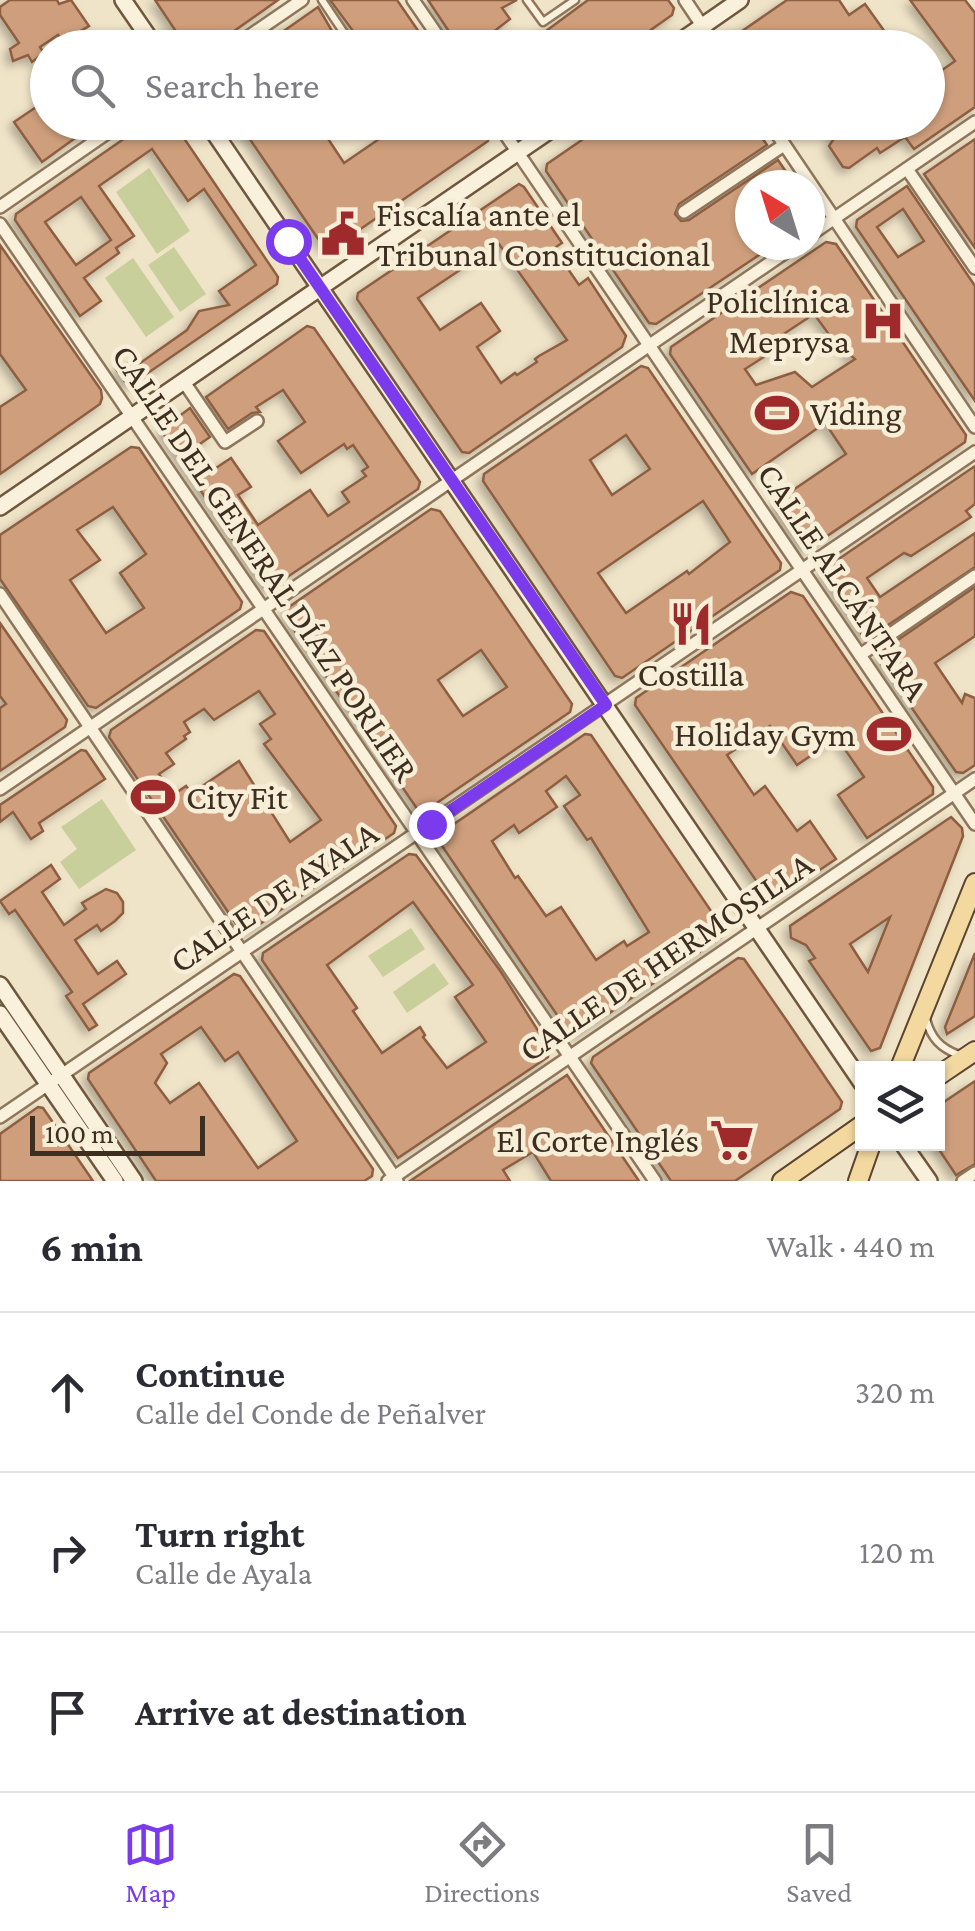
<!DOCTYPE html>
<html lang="en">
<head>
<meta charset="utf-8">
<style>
	body { margin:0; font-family:"Crimson Pro",serif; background:#f2f2f3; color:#2b2b33 }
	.controls { position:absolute; right:30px; bottom:30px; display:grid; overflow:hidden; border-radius:0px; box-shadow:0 2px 8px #0004 }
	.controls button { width:90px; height:90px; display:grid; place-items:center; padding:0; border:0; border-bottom:2px solid #e1e1e2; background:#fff; color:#2b2b33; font:50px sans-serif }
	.compass { position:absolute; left:735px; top:170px; width:90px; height:90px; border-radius:50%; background:#fff; box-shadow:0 2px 8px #0004; rotate:322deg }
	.scale { position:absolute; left:30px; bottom:25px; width:175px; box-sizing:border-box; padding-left:10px; border:5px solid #3d2e20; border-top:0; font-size:28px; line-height:35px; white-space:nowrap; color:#3d2e20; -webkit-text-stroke:8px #f7eed8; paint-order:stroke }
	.stop { position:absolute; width:30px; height:30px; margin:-22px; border:8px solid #7c3aed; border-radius:50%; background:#fff }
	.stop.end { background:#7c3aed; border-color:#fff; box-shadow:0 2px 10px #0008 }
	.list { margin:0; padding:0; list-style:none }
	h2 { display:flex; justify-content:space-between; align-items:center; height:130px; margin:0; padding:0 40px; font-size:42px }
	h2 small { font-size:32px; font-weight:400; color:#7c7c81 }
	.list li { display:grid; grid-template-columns:65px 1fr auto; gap:30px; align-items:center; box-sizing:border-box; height:160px; padding:0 40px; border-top:2px solid #e1e1e2 }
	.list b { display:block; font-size:38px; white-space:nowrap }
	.list p { margin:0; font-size:32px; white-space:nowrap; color:#7c7c81 }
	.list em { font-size:32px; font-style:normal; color:#7c7c81 }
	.icon { flex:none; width:55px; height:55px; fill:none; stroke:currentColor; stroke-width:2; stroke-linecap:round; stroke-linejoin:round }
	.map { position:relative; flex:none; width:975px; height:1181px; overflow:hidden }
	.search { position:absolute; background:#fff; box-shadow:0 2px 8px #0004; left:30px; right:30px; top:30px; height:110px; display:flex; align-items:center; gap:25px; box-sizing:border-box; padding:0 35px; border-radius:55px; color:#7c7c81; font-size:38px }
	.sheet { height:610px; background:#fff }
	nav { display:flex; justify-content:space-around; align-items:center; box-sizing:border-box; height:140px; border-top:2px solid #e1e1e2; background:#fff; font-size:28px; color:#7c7c81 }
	nav a { display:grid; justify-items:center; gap:5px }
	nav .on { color:#7c3aed }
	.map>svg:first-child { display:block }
</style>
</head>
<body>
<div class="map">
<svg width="975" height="1181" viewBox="0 0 975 1181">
	<defs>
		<filter id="shadow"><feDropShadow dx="-4.5" dy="4.5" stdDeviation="5" flood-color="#0004"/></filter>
	</defs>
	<rect width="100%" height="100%" fill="#f0e4c8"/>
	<g fill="#c9cf9b">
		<path d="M149,168L190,231L157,254L116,192Z"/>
		<path d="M174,247L206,294L180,312L148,265Z"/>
		<path d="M133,258L174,317L146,337L105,278Z"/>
		<path d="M102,799L136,850L79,889L60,862L77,849L61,827Z"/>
		<path d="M411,928L425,949L383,977L368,956Z"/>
		<path d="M434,963L449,984L407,1013L393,992Z"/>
	</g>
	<g fill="#cf9f7d" stroke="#8d5f41" stroke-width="2.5" fill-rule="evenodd" filter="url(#shadow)">
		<path d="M10,0H57L59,4L71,0L89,26L79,32L90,48H68L58,35L40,47L44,53L32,62L28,55L13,61L10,49L19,43L0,15V7Z"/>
		<path d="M155,0H278L210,48H187Z"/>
		<path d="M330,0H397L430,48H374L362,32L356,35Z"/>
		<path d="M428,0H517L502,8L510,19L488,36L493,44L488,48H460Z"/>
		<path d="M588,0H668L674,8L672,15L625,48H523Z"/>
		<path d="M787,0H839L849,15L865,4L885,32L877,38L874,32L852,48H730L732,38Z"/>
		<path d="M910,0H965L975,13V107L914,149L905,137L880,153L877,148L849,168L843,167L829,146L835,137L825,122H928V80L955,61Z"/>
		<path d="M318,7L342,48H260L278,35Z"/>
		<path d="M48,99V122H79L85,131L42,162L14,122Z"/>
		<path d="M148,122H173L278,277L277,284L132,384L125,382L116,369L126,363L136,366L187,330L199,311L229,305L219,291L256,265L204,189L188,201L152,149L99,186L134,236L116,248L119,253L84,278L101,301L80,316L15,220L16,214ZM81,197L111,240L76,265L45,222Z"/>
		<path d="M238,122H317L344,163L385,135L377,122H481L489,134L488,141L333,248L323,246Z"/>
		<path d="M608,122H751L767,145L679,204L675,214L681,221L689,220L778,160L795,185H750V245H774L656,324L649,323L546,171L547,164Z"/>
		<path d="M975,139V248L924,174Z"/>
		<path d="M519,184L524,187L562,243L553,249L566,266L579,285L588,278L626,336L622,347L469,453L462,452L357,299L358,293ZM499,244L567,340L539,356L535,359L537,362L517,375L515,373L501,383L477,347L500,331L481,303L440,330L418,298Z"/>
		<path d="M907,186L975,286V401L856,227L857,220ZM903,209L924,241L898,257L877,227Z"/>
		<path d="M826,242L836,244L966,435L965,442L808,549L802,547L775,508L777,501L846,454L825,423L752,474L670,354L671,347ZM814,314L833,340L855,359L812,387L795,372L756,385L745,369L778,348L773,341Z"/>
		<path d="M0,245L101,390L102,398L100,404L0,474V407L26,390L0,354Z"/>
		<path d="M307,326L314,328L420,482L418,489L271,588L264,587L161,430L190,408L210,437L194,448L210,472L231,458L251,487L238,495L258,525L310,490L328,516L349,502L342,492L366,476L362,471L368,467L353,445L347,449L344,444L301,473L278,441L305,422L283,390L256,407L260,412L252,413L228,429L206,397Z"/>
		<path d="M641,366L648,368L781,563L780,570L622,678L615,676L483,481L484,474ZM626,435L650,469L612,495L590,460ZM703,501L730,542L689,574L687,571L626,613L598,573Z"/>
		<path d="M131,447L139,448L242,602L240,609L96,708L88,706L0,579V535ZM113,507L146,554L120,573L144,608L106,633L70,580L100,560L77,530Z"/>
		<path d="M975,466V504L966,511L971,517L911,556L904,553L867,578L880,597L975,533V567L870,637L863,636L821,571Z"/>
		<path d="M431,509L440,511L572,704L570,712L425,811L418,810L285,617L286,609ZM481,650L507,687L463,716L438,680Z"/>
		<path d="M975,587V636L935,663L962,703L965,694L975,698V765L963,773L956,772L878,659L879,653Z"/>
		<path d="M791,592L803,596L933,787V794L867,838L838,795L864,777L837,738L797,765L770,726L727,755L754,795L765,786L797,831L810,821L836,859L775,900L768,898L635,705L636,698Z"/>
		<path d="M0,623L67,720L65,727L0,771V708L6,704L0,696Z"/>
		<path d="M256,630L264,631L396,826L394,833L248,932L241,931L109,737L111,730ZM259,691L275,714L260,724L271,739L264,744L321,820L290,842L239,761L192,793L186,786L173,795L159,774L174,764L166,753L186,739L184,736L190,732L184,722L204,709L214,720Z"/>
		<path d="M585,734L591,735L724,930L723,936L577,1035L570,1034L440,843L441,833ZM566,776L580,795L564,806L587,840L591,838L649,932L627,946L624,941L596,960L561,907L546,916L518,876L515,878L492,841L514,825L519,833L557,807L546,791Z"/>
		<path d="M81,750L86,751L105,779L39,823L43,831L31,839L13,812L0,822V805Z"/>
		<path d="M951,817L962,828L963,836L880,1048L871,1051L809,961L815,958L806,945L791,938L790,926ZM890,917L868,972L850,944Z"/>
		<path d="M409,854L416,855L501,972L549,1048L548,1057L398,1158L262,960L263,953ZM413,902L473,985L455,997L486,1042L447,1068L423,1037L425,1035L420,1027L382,1053L353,1011L357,1008L327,965Z"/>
		<path d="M51,865L60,879L42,892L64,925L86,909L82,903L106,889L117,893L123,902V913L115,921L101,931L97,925L75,940L98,974L117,961L126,974L83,1004L97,1025L89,1030L66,996L72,992L15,910L9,914L0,901Z"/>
		<path d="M975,953V1016L947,1034L945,1027Z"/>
		<path d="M738,958L744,959L787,1021L842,1102L840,1109L735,1181H671L591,1063L593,1057Z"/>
		<path d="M234,974L240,976L373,1169L372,1176L364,1181H156L88,1079L89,1073ZM201,1027L225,1061L238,1052L297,1141L258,1168L199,1083L170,1103L155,1083L167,1063L161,1054Z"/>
		<path d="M567,1075L639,1181H551L533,1152L503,1170L510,1181H410Z"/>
		<path d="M975,1081V1164L956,1175L938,1148V1106Z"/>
		<path d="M38,1107L43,1108L93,1181H0V1134Z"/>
	</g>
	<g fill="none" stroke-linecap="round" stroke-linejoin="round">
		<g stroke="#8d765c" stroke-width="11">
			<g id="lane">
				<path d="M322,0L354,48"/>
				<path d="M527,0L543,22L575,0"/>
				<path d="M926,1019C931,1038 940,1048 959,1055"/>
			</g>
		</g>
		<g stroke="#8d765c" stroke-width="16">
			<g id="street">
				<path d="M413,0L446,48"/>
				<path d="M685,0L717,48"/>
				<path d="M232,48L302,0"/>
				<path d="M497,122L975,824"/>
				<path d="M769,122L975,427"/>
				<path d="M907,169L975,268"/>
				<path d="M0,207L123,122"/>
				<path d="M684,212L784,145"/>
				<path d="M0,224L655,1181"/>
				<path d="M810,235L975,122"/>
				<path d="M184,382L225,442L257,421"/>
				<path d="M0,594L397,1181"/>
				<path d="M860,655L975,576"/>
				<path d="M0,789L796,245"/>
				<path d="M0,1117L975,452"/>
				<path d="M388,1181L975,779"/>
				<path d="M963,1181L975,1173"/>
			</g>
		</g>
		<g stroke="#6f573f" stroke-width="20">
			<g id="secondary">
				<path d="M123,0L156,48"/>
				<path d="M671,48L740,0"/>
				<path d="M207,122L862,1083"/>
				<path d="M0,507L562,122"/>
				<path d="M0,985L134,1181"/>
				<path d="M0,1014L115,1181"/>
				<path d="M903,1144L929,1181"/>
			</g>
		</g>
		<g stroke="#5b4430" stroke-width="22">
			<g id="primary">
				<path d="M900,1068L975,883"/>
				<path d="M938,1076L975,1051"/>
				<path d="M782,1181L862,1125"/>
				<path d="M858,1181L871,1144"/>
			</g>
		</g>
		<use href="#lane" stroke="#faf1dc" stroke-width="6"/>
		<use href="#street" stroke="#faf1dc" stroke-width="11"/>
		<use href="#secondary" stroke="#faf1dc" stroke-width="15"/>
		<use href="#primary" stroke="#f3d9a0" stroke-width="18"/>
	</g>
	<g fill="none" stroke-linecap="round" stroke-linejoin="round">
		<path stroke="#7c3aed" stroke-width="12" d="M288,241L606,705L431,824"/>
	</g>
	<defs>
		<g id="civic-bare" transform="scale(3.45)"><path d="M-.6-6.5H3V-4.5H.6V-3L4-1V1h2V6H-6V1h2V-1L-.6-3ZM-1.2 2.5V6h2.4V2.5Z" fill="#9e2a2b" stroke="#f7eed8" stroke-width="2.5" paint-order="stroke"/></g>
		<g id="hospital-bare" transform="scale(3.45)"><path d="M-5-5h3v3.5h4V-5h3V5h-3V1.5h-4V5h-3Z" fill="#9e2a2b" stroke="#f7eed8" stroke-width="2.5" paint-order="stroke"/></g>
		<g id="stadium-bare" transform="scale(3.45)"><path d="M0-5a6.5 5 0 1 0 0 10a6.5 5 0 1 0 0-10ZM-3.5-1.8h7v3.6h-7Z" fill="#9e2a2b" stroke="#f7eed8" stroke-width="2.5" paint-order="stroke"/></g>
		<g id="restaurant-bare" transform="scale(3.45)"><path d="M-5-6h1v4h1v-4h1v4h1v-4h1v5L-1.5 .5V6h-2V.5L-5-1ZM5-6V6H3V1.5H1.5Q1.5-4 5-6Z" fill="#9e2a2b" stroke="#f7eed8" stroke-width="2.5" paint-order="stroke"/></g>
		<g id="supermarket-bare" transform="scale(3.45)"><path d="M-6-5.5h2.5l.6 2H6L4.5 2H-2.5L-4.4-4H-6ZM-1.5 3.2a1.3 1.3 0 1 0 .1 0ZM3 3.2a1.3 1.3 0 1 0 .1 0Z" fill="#9e2a2b" stroke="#f7eed8" stroke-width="2.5" paint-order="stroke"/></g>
	</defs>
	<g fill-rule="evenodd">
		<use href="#civic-bare" x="343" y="234"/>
		<use href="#hospital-bare" x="883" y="321"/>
		<use href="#stadium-bare" x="777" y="413"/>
		<use href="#restaurant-bare" x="691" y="624"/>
		<use href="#stadium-bare" x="889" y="734"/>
		<use href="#stadium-bare" x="153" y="797"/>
		<use href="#supermarket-bare" x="732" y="1140"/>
	</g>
	<g text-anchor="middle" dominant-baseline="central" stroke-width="9" stroke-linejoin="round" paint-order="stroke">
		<g font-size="35" fill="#3d2e20" stroke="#f7eed8" text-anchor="start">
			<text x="376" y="214">Fiscalía ante el<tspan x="376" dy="40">Tribunal Constitucional</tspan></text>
			<text x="850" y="301" text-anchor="end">Policlínica<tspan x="850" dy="40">Meprysa</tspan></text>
			<text x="810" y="413">Viding</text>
			<text x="691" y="674" text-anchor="middle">Costilla</text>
			<text x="856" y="734" text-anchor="end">Holiday Gym</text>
			<text x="186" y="797">City Fit</text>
			<text x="699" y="1140" text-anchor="end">El Corte Inglés</text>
		</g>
		<g font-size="35" fill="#3d2e20" stroke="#f7eed8">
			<text transform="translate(265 563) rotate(56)">CALLE DEL GENERAL DÍAZ PORLIER</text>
			<text transform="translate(843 582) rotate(56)">CALLE ALCÁNTARA</text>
			<text transform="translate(274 897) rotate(-34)">CALLE DE AYALA</text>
			<text transform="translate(666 957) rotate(-34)">CALLE DE HERMOSILLA</text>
		</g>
	</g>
</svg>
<div class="controls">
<button><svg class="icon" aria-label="layers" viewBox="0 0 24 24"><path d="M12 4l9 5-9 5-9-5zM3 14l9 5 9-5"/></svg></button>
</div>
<svg class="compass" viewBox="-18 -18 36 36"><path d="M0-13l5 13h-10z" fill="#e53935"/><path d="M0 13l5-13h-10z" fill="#7c7c81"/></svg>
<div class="scale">100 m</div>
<div class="stop" style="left:288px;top:241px"></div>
<div class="stop end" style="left:431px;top:824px"></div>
<div class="search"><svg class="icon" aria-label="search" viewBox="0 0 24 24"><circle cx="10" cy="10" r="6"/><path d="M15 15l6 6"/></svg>Search here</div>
</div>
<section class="sheet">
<h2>6 min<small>Walk · 440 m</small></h2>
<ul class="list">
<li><svg class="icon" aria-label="ahead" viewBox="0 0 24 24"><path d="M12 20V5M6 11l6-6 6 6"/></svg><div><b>Continue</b><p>Calle del Conde de Peñalver</p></div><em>320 m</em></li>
<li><svg class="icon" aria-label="right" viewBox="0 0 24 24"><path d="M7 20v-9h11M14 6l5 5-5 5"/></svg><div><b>Turn right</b><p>Calle de Ayala</p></div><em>120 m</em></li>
<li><svg class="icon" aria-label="arrive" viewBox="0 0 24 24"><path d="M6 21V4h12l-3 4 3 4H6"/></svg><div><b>Arrive at destination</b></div></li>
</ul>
</section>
<nav>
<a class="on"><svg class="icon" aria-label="map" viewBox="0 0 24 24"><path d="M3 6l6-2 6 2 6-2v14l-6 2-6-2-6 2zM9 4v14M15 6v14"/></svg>Map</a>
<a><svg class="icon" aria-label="directions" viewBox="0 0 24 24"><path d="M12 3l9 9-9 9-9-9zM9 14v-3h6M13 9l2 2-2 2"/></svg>Directions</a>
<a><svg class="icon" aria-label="saved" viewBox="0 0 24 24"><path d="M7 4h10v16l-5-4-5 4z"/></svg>Saved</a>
</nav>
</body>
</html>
